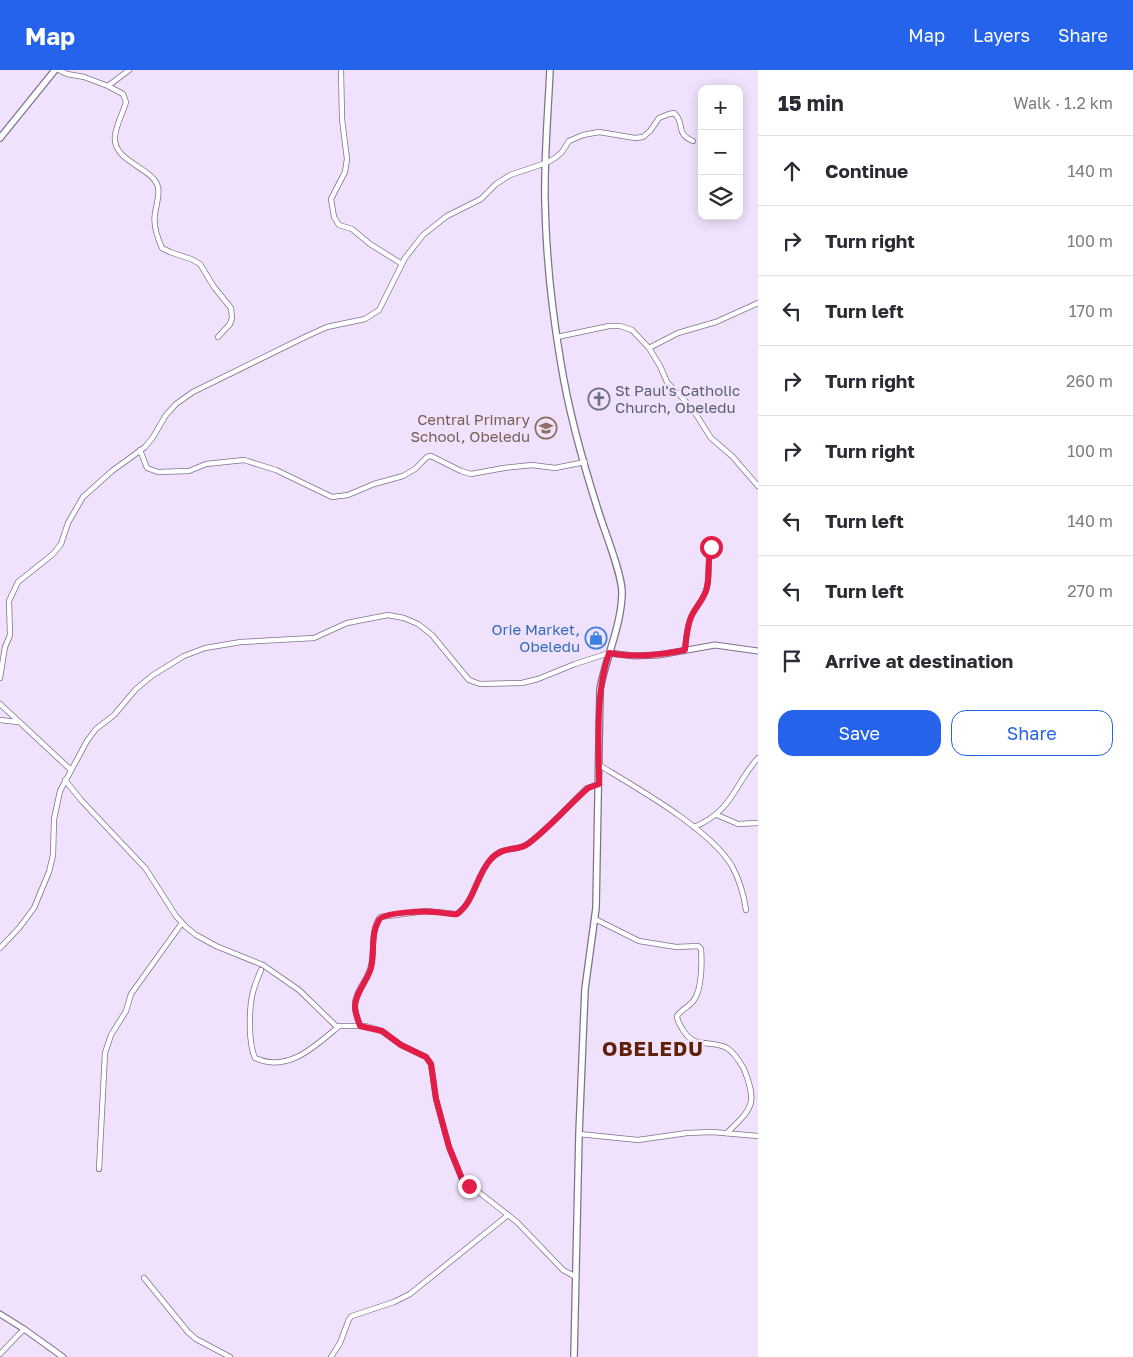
<!DOCTYPE html>
<html lang="en">
<head>
<meta charset="utf-8">
<style>
	body { margin:0; font-family:"Golos Text",sans-serif; background:#f2f2f3; color:#2b2b33 }
	.controls { position:absolute; right:15px; top:15px; display:grid; overflow:hidden; border-radius:10px; box-shadow:0 2px 12px #0003 }
	.controls button { width:45px; height:45px; display:grid; place-items:center; padding:0; border:0; border-bottom:1px solid #e1e1e2; background:#fff; color:#2b2b33; font:25px sans-serif }
	.stop { position:absolute; width:15px; height:15px; margin:-11px; border:4px solid #e11d48; border-radius:50%; background:#fff }
	.stop.end { background:#e11d48; border-color:#fff; box-shadow:0 1px 5px #0008 }
	.list { margin:0; padding:0; list-style:none }
	h2 { display:flex; justify-content:space-between; align-items:center; height:65px; margin:0; padding:0 20px; font-size:21px }
	h2 small { font-size:16px; font-weight:400; color:#7c7c81 }
	.list li { display:grid; grid-template-columns:32px 1fr auto; gap:15px; align-items:center; box-sizing:border-box; height:70px; padding:0 20px; border-top:1px solid #e1e1e2 }
	.list b { display:block; font-size:19px; white-space:nowrap }
	.list em { font-size:16px; font-style:normal; color:#7c7c81 }
	.actions { display:flex; gap:10px; padding:15px 20px }
	.actions a { flex:1; padding:11px 0; border:1px solid #2563eb; border-radius:15px; text-align:center; font-size:18px; color:#2563eb }
	.actions .main { background:#2563eb; color:#fff }
	.icon { flex:none; width:28px; height:28px; fill:none; stroke:currentColor; stroke-width:2; stroke-linecap:round; stroke-linejoin:round }
	.map { position:relative; flex:none; width:758px; height:1287px; overflow:hidden }
	header { display:flex; align-items:center; gap:30px; box-sizing:border-box; height:70px; padding:0 25px; background:#2563eb; color:#fff }
	header strong { font-size:24px }
	nav { display:flex; gap:28px; margin-inline-start:auto; font-size:18px }
	main { display:flex }
	aside { flex:1; background:#fff }
	.map>svg:first-child { display:block }
</style>
</head>
<body>
<header>
<strong>Map</strong>
<nav><a>Map</a><a>Layers</a><a>Share</a></nav>
</header>
<main>
<div class="map">
<svg width="758" height="1287" viewBox="0 0 758 1287">
	<rect width="100%" height="100%" fill="#f0e2fd"/>
	<g fill="none" stroke-linecap="round" stroke-linejoin="round">
		<g stroke="#80708e" stroke-width="6">
			<g id="minor">
				<path d="M59,0L67,4L84,7L108,16L123,24L126,32C123,43 116,55 115,66C112,92 153,97 158,117C160,126 156,135 155,144C153,154 158,169 162,178L170,182L191,189L200,194L214,217L231,238L232,248L230,254L218,267"/>
				<path d="M341,0L342,49L347,89L345,102L331,129L334,147L339,155L352,159L370,174L402,194"/>
				<path d="M108,16L129,0"/>
				<path d="M557,267L609,256H620L632,260L649,278L660,296L667,312L692,338L711,368L732,386L758,416"/>
				<path d="M649,278L678,263L716,252L758,233"/>
				<path d="M140,380L147,398L158,402L189,401L206,394L244,390L276,400L332,427L348,425L374,414L403,406L415,399L427,387L431,386L461,401L471,404L504,398L532,395L555,398L585,392"/>
				<path d="M685,580C686,568 687,555 692,545C697,535 705,528 707,517C710,504 707,491 711,477"/>
				<path d="M0,608L5,577L10,565L9,531L18,512L53,484L61,474L68,453L83,427L112,401L145,377L153,367L166,345L176,334L193,322L307,266L327,257L365,249L379,240L405,188L423,165L447,146L481,129L496,114L510,105L546,93L555,88L562,82L569,71L583,65L599,62L635,68L643,67L650,61L659,48L669,44L674,43C686,53 674,63 693,71"/>
				<path d="M0,634L71,700"/>
				<path d="M0,650L18,652"/>
				<path d="M599,695C637,718 710,759 732,796C739,809 744,826 746,840"/>
				<path d="M65,710L81,730L146,799L176,846L186,857L196,865L216,876L263,895L299,920L336,956H366L376,959L382,961L401,975L426,987L431,994L436,1029L449,1077L462,1109L517,1152L563,1200L576,1207"/>
				<path d="M717,745L738,754L758,753"/>
				<path d="M694,757C733,741 733,716 758,688"/>
				<path d="M595,849L639,871L676,877L698,876L701,879C702,892 702,919 694,930C690,936 682,939 677,946C677,951 680,955 683,960C695,980 710,969 727,978C735,983 740,992 744,999C758,1035 752,1038 727,1063"/>
				<path d="M0,878L19,858L34,838L41,821L49,802L53,785L54,749L60,721L87,671L96,659L114,645L136,619L153,605L184,586L205,578L241,572L314,568L347,553L388,545L404,548L418,554L432,565L469,610L480,614L522,613L538,609L575,594L609,583"/>
				<path d="M261,900C258,907 255,914 253,922C249,937 248,973 255,988C288,1003 314,977 338,957"/>
				<path d="M360,955C357,947 353,937 356,928C359,917 368,909 371,896C375,880 370,862 380,847L426,841L457,844C475,831 476,805 491,789C505,774 516,783 529,773C550,757 568,736 587,718L599,714"/>
				<path d="M579,1064L638,1070L687,1063L712,1062L758,1066"/>
				<path d="M99,1099L105,983L111,965L126,941L131,924L182,853"/>
				<path d="M144,1208L188,1262L196,1269L230,1287"/>
				<path d="M0,1284L24,1259"/>
				<path d="M331,1287L340,1273L349,1249L352,1246L394,1232L410,1224L508,1145"/>
			</g>
		</g>
		<g stroke="#80708e" stroke-width="7">
			<g id="tertiary">
				<path d="M609,583L634,586L659,585L715,575L758,581"/>
				<path d="M0,1244L24,1259L63,1287"/>
			</g>
		</g>
		<g stroke="#80708e" stroke-width="8">
			<g id="secondary">
				<path d="M550,0C548,44 544,88 545,132C546,186 552,241 561,294C569,343 583,393 598,440C604,460 623,506 622,524C621,557 606,587 600,619L596,838L585,919L579,1064L574,1287"/>
				<path d="M0,68L55,0"/>
			</g>
		</g>
		<use href="#minor" stroke="#fff" stroke-width="4.5"/>
		<use href="#tertiary" stroke="#fff" stroke-width="5"/>
		<use href="#secondary" stroke="#fff" stroke-width="5.5"/>
	</g>
	<g fill="none" stroke-linecap="round" stroke-linejoin="round">
		<path stroke="#e11d48" stroke-width="6" d="M469,1116L462,1109L449,1077L436,1029L431,994L426,987L401,975L382,961L360,956C358,950 355,943 355,937C355,923 367,912 371,898C375,882 370,865 379,850C383,842 425,841 434,842C442,842 450,845 457,844C475,831 476,805 491,789C505,774 517,783 529,773C550,757 568,736 588,718L599,714C599,671 595,624 609,583C635,588 659,585 685,580C686,568 687,555 692,545C697,535 705,528 707,517C710,504 707,491 711,477"/>
	</g>
	<defs>
		<g id="church-ring" transform="scale(1.125)"><circle r="9.5" fill="#f0e2fd" stroke="#6b7280" stroke-width="1.5"/><path d="M-1.2-6h2.4v3.5h3.3v2.4h-3.3V6h-2.4V-.1h-3.3v-2.4h3.3Z" fill="#6b7280"/></g>
		<g id="school-ring" transform="scale(1.125)"><circle r="9.5" fill="#f0e2fd" stroke="#8d6e63" stroke-width="1.5"/><path d="M0-5L7-2L0 1L-7-2ZM-4 1L0 2.5L4 1V4Q0 6-4 4Z" fill="#8d6e63"/></g>
		<g id="shop-ring" transform="scale(1.125)"><circle r="9.5" fill="#f0e2fd" stroke="#3f7fe0" stroke-width="1.5"/><path d="M-5-2.5h2.3a2.7 3.5 0 0 1 5.4 0H5L5.5 6h-11ZM-1.5-2.5h3a1.5 2.3 0 0 0-3 0Z" fill="#3f7fe0"/></g>
	</defs>
	<g fill-rule="evenodd">
		<use href="#church-ring" x="599" y="329"/>
		<use href="#school-ring" x="546" y="358"/>
		<use href="#shop-ring" x="596" y="568"/>
	</g>
	<g text-anchor="middle" dominant-baseline="central" stroke-width="5" stroke-linejoin="round" paint-order="stroke">
		<g font-size="15" fill="#5b616d" stroke="#f0e2fd" text-anchor="start">
			<text x="615" y="320">St Paul's Catholic<tspan x="615" dy="17">Church, Obeledu</tspan></text>
		</g>
		<g font-size="15" fill="#785e54" stroke="#f0e2fd" text-anchor="end">
			<text x="530" y="349">Central Primary<tspan x="530" dy="17">School, Obeledu</tspan></text>
		</g>
		<g font-size="15" fill="#366cbe" stroke="#f0e2fd" text-anchor="end">
			<text x="580" y="559">Orie Market,<tspan x="580" dy="17">Obeledu</tspan></text>
		</g>
		<g font-size="20" font-weight="bold" letter-spacing="1" fill="#601f07" stroke="#f0e2fd">
			<text x="653" y="978">OBELEDU</text>
		</g>
	</g>
</svg>
<div class="controls">
<button>+</button>
<button>−</button>
<button><svg class="icon" aria-label="layers" viewBox="0 0 24 24"><path d="M12 4l9 5-9 5-9-5zM3 14l9 5 9-5"/></svg></button>
</div>
<div class="stop" style="left:711px;top:477px"></div>
<div class="stop end" style="left:469px;top:1116px"></div>
</div>
<aside>
<h2>15 min<small>Walk · 1.2 km</small></h2>
<ul class="list">
<li><svg class="icon" aria-label="ahead" viewBox="0 0 24 24"><path d="M12 20V5M6 11l6-6 6 6"/></svg><div><b>Continue</b></div><em>140 m</em></li>
<li><svg class="icon" aria-label="right" viewBox="0 0 24 24"><path d="M7 20v-9h11M14 6l5 5-5 5"/></svg><div><b>Turn right</b></div><em>100 m</em></li>
<li><svg class="icon" aria-label="left" viewBox="0 0 24 24"><path d="M17 20v-9H6M10 6l-5 5 5 5"/></svg><div><b>Turn left</b></div><em>170 m</em></li>
<li><svg class="icon" aria-label="right" viewBox="0 0 24 24"><path d="M7 20v-9h11M14 6l5 5-5 5"/></svg><div><b>Turn right</b></div><em>260 m</em></li>
<li><svg class="icon" aria-label="right" viewBox="0 0 24 24"><path d="M7 20v-9h11M14 6l5 5-5 5"/></svg><div><b>Turn right</b></div><em>100 m</em></li>
<li><svg class="icon" aria-label="left" viewBox="0 0 24 24"><path d="M17 20v-9H6M10 6l-5 5 5 5"/></svg><div><b>Turn left</b></div><em>140 m</em></li>
<li><svg class="icon" aria-label="left" viewBox="0 0 24 24"><path d="M17 20v-9H6M10 6l-5 5 5 5"/></svg><div><b>Turn left</b></div><em>270 m</em></li>
<li><svg class="icon" aria-label="arrive" viewBox="0 0 24 24"><path d="M6 21V4h12l-3 4 3 4H6"/></svg><div><b>Arrive at destination</b></div></li>
</ul>
<div class="actions"><a class="main">Save</a><a>Share</a></div>
</aside>
</main>
</body>
</html>
